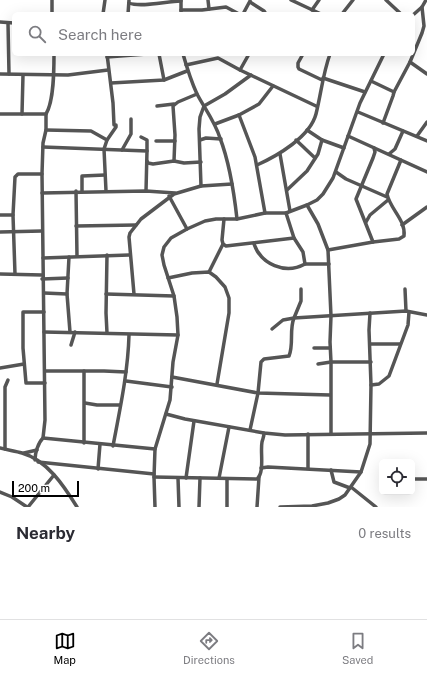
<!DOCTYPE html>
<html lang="en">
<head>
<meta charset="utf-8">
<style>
	body { margin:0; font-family:"Public Sans",sans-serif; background:#f7f7f7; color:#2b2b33 }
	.controls { position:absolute; right:12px; bottom:12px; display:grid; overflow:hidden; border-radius:6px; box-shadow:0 4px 16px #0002 }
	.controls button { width:36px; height:36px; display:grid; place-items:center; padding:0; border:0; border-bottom:1px solid #e1e1e2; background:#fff; color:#2b2b33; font:20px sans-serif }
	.scale { position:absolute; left:12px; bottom:10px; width:67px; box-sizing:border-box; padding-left:4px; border:2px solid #000; border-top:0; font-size:11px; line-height:14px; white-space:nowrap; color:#000; -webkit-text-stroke:3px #fff; paint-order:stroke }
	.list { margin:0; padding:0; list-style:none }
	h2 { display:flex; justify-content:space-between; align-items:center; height:52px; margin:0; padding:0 16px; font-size:17px }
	h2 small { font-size:13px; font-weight:400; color:#7c7c81 }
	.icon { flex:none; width:22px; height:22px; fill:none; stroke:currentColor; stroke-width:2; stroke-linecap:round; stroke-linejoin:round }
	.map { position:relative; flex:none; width:427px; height:507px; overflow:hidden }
	.search { position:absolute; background:#fff; box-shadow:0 4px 16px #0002; left:12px; right:12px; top:12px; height:44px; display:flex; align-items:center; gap:10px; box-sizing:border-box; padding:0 14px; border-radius:6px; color:#7c7c81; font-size:15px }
	.sheet { height:112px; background:#fff }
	nav { display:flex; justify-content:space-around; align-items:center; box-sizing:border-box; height:56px; border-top:1px solid #e1e1e2; background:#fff; font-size:11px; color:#7c7c81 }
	nav a { display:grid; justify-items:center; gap:2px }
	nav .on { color:#000 }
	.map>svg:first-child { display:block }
</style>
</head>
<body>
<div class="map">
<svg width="427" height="507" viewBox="0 0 427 507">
	<rect width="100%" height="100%" fill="#fff"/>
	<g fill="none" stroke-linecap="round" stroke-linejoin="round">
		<g stroke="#555" stroke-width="3.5">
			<path d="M208,0L209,9"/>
			<path d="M291,0L321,14"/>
			<path d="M386,0L401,14"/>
			<path d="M250,2L264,11L266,14"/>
			<path d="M129,3C141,8 167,1 181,1"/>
			<path d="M181,10H202L226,7L239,14"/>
			<path d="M312,10L319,0"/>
			<path d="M52,14V0"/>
			<path d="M103,14L105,0"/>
			<path d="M128,14L129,0"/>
			<path d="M181,14V0"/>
			<path d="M243,14L250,1"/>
			<path d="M342,14L353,0"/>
			<path d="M413,15L422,7L426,0"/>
			<path d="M0,22L14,23"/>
			<path d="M8,23L9,74"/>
			<path d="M159,54L164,80"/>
			<path d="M183,54C187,68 191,81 197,94C205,109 215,122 220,138C230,164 234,192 237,219"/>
			<path d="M303,54L298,63V67L299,69L322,80"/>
			<path d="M107,57L147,54"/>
			<path d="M410,62L427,74"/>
			<path d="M186,65L218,58L240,70L316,106"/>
			<path d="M240,70L249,54"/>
			<path d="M0,74L68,75L108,70"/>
			<path d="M323,78L365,92"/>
			<path d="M371,81L394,92"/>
			<path d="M111,83L164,80L187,71"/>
			<path d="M157,106L174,104"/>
			<path d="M358,112L427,141"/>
			<path d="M0,114H46C54,101 54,70 54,54"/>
			<path d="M22,114L23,75"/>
			<path d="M239,115L255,157L265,213"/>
			<path d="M383,123L393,96L394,92L410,62L422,33L424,26L422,7"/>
			<path d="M215,124L239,115L259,104L273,86"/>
			<path d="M46,130L91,131L107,140"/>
			<path d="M307,130L322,140L344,148"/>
			<path d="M348,136L427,172"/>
			<path d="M417,136L427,122"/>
			<path d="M141,137L147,140V151"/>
			<path d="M200,140L206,138L221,139"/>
			<path d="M296,140L315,158"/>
			<path d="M156,141H175"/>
			<path d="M43,147L147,151L146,191"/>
			<path d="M122,150L131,134V119"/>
			<path d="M280,154L290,211"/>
			<path d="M389,154L395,149L403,131"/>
			<path d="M147,161L148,163L153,164L174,161L184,163L201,162"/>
			<path d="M174,161L175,135L173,106L178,102L197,94"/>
			<path d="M257,165C277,156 310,137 316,114C321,94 323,73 330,54"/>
			<path d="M336,172L346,179L387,197"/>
			<path d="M201,186L199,129L200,117L204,106L225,94L251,75"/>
			<path d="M287,190L307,171L318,154L322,140"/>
			<path d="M76,191L77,256"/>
			<path d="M82,191V176L105,175"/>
			<path d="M106,191L104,149L107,140L116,127V125H114L113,103L107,54"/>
			<path d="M42,193L146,191L175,193"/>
			<path d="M169,196L187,229"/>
			<path d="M307,205L318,224L328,250L331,316L330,342L331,362V434"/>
			<path d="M286,213L294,238L303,252L305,264H329"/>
			<path d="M0,215H13"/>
			<path d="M224,219L222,240L223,244L226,246L294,238"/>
			<path d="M366,222L370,215L388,200"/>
			<path d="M402,225L427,207"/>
			<path d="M76,226L136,225"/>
			<path d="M0,232L42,231"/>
			<path d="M373,242L399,239L404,236C406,220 390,209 387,194L401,160"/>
			<path d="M254,244C261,264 285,275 305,264"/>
			<path d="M328,250L373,242L356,199L373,158L375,152L374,148"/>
			<path d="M107,255L106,313L107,333"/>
			<path d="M69,257L67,294L70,332"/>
			<path d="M43,258L129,255"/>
			<path d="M209,272L223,244"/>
			<path d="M0,274L42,275"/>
			<path d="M15,274L13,215L15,177L18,174H42"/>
			<path d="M168,278L192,273L209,272L216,277L225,287L229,298V313L217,384"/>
			<path d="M42,279L68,278"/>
			<path d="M405,289L406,311"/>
			<path d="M44,293L67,294"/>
			<path d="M106,294L174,296"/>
			<path d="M134,294L129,237L130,233L141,219L174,194L201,186L232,184"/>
			<path d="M44,312H23V348L26,383H45"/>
			<path d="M272,329L283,320L294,318L301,301V289"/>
			<path d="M44,332L178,335"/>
			<path d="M370,344H400"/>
			<path d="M71,345L75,332"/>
			<path d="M314,348H330"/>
			<path d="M318,364L331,362H371"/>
			<path d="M0,368L24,364"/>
			<path d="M45,371H104L126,372"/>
			<path d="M84,371V443"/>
			<path d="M172,377L258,393L330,395"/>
			<path d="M126,381L172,387"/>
			<path d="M371,385L379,384L389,376L408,325L409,312"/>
			<path d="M85,403L97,405H120"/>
			<path d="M166,414L185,419L264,433L285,435L427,433"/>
			<path d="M250,430L258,393L261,362L264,359L289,356C294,344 289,330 294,318L406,311L427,315"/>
			<path d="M43,438L155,449"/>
			<path d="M113,446C120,409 128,372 129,335"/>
			<path d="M0,448C7,450 15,451 22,453C47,460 64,486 77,507"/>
			<path d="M5,449V387L8,380"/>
			<path d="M24,453L37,450"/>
			<path d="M35,460C35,453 38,443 43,438L45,420L42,174L43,143L46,130V114"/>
			<path d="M38,462L154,474"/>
			<path d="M261,468L268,467L361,472"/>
			<path d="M308,468V434"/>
			<path d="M98,469L100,444"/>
			<path d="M331,470L334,482L350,488"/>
			<path d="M154,477L257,479C265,472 260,452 262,442C263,438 264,437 264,433"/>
			<path d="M178,478L179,507"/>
			<path d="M186,478L194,421"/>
			<path d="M219,478L229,427"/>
			<path d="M412,479H427"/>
			<path d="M351,487L376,507"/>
			<path d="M0,492L12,497L27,507"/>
			<path d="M28,507L54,475"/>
			<path d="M155,507L154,477L155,449L170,400L173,362L178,335L177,317L174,296L164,265L162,255L164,247L171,238L187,229L205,221L216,219H237L265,213H286L307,205L317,200L323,194L333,178L360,103L384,54"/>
			<path d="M199,507L200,478"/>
			<path d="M227,507V479"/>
			<path d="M257,507L259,477"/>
			<path d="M280,507L312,506L328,503L339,499L345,495L361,472L370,444L371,385L369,330L370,313"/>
		</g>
	</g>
</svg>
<div class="controls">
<button><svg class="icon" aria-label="locate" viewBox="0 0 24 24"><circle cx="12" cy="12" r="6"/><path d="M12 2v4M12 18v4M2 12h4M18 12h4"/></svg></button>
</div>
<div class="scale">200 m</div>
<div class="search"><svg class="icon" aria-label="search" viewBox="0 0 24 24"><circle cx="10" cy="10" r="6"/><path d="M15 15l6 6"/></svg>Search here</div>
</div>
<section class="sheet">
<h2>Nearby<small>0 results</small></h2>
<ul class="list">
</ul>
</section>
<nav>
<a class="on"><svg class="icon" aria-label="map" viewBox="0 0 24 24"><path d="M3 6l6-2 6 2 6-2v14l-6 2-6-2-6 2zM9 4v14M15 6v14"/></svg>Map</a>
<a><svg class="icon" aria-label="directions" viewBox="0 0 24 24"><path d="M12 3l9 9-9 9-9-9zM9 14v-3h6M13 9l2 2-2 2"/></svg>Directions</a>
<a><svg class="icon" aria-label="saved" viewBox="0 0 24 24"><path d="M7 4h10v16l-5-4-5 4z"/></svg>Saved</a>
</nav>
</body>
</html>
